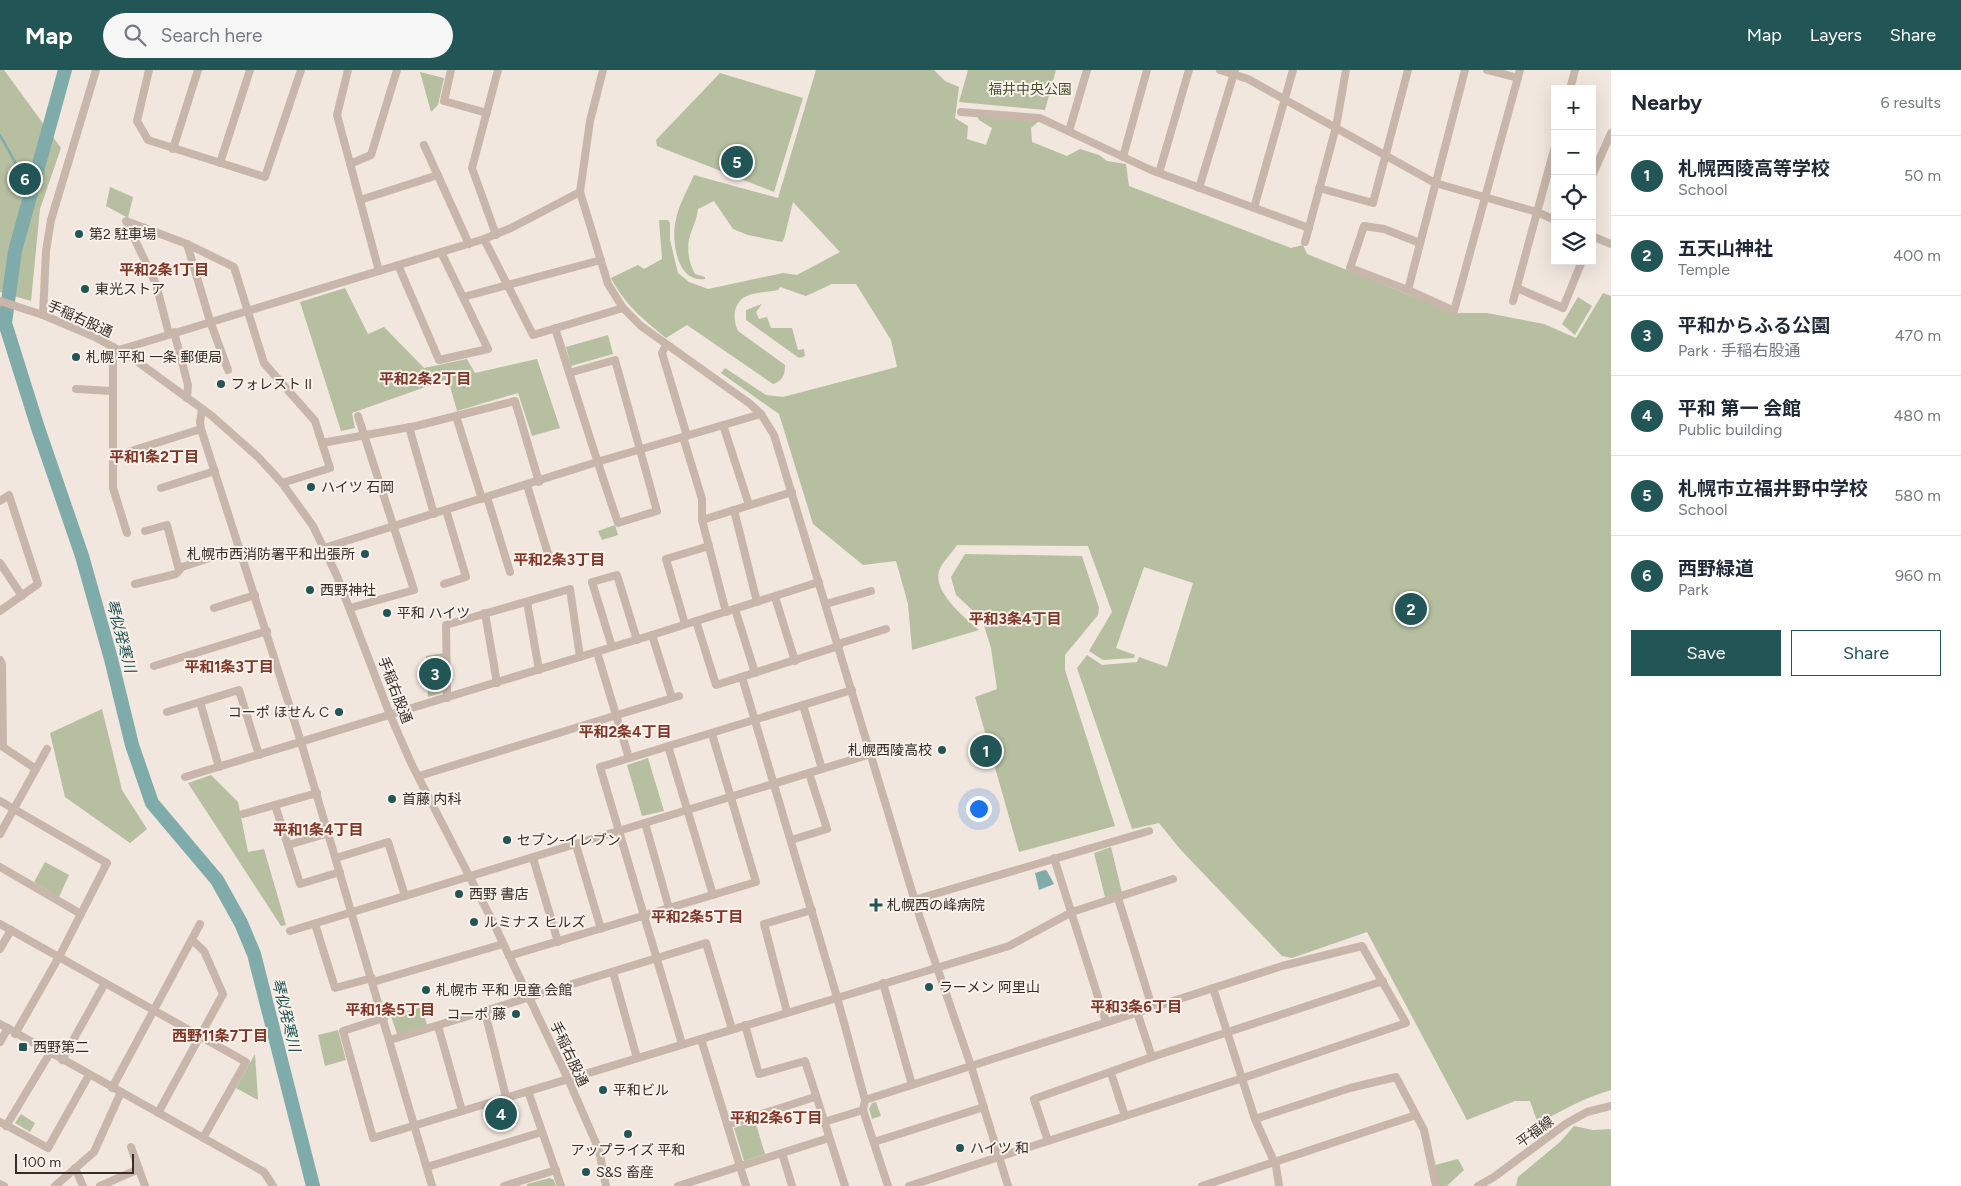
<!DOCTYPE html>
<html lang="en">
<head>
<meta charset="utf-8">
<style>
	body { margin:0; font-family:Figtree,"Noto Sans JP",sans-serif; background:#f6f6f7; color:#1f2937 }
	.controls { position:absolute; right:15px; top:15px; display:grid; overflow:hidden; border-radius:0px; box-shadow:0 5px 20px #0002 }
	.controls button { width:45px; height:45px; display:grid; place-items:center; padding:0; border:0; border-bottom:1px solid #e0e1e3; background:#fff; color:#1f2937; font:25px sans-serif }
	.scale { position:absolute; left:15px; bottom:12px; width:119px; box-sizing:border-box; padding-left:5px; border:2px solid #362d29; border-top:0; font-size:14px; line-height:18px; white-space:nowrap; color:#362d29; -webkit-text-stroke:4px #f9f1ea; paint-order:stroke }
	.you { position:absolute; left:978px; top:738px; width:18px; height:18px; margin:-12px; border:4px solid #fff; border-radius:50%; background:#1a73e8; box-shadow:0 0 0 8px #1a73e833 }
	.badge { display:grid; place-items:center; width:32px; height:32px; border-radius:50%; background:#255; color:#fff; font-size:16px; font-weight:700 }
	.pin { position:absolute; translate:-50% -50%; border:2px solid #fff; box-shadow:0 1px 5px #0006 }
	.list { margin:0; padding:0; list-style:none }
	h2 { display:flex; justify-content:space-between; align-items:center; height:65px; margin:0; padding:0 20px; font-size:21px }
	h2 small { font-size:16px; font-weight:400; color:#747a83 }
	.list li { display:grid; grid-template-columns:32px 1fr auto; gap:15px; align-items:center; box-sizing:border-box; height:80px; padding:0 20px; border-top:1px solid #e0e1e3 }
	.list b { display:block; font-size:19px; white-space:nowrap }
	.list p { margin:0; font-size:16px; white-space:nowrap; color:#747a83 }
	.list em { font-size:16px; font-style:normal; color:#747a83 }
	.actions { display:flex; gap:10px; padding:15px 20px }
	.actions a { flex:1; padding:11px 0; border:1px solid #255; border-radius:0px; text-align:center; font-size:18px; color:#255 }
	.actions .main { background:#255; color:#fff }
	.icon { flex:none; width:28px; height:28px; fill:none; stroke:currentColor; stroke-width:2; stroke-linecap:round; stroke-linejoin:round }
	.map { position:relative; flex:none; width:1611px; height:1116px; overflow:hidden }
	header { display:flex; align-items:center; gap:30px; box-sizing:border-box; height:70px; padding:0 25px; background:#255; color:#fff }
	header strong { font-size:24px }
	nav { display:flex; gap:28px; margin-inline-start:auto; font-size:18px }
	.search { width:350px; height:45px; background:#f6f6f7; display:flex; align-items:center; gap:12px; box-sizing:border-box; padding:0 18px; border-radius:28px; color:#747a83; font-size:19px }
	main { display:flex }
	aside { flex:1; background:#fff }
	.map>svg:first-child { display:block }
</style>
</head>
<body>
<header>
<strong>Map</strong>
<div class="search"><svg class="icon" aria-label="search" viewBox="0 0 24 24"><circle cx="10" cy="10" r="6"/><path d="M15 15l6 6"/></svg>Search here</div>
<nav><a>Map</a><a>Layers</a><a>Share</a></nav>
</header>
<main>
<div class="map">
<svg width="1611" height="1116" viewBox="0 0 1611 1116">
	<rect width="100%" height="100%" fill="#f1e7de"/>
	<g fill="#b6bf9f">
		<path d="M0,0H4L61,78L40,139L31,231L0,222Z"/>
		<path d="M816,0H934L945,11L959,17L955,48L968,56L967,69L986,75L992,58L979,50L976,44L1039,51L1031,58L1032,72L1067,86L1080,79L1099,85L1107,91L1126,94L1129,116L1291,178L1303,175L1307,184L1454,243H1487L1544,254L1576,268L1603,223L1611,226V1020C1584,1028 1562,1040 1538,1054L1530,1031H1515L1467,1050L1367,862L1292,888L1282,886L1180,779L1159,753L1132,759L1077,598L1087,585L1102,595L1137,592L1139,587L1167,597L1193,513L1144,497L1116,578L1135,585L1134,588L1103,590L1089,581L1112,542L1088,476L957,475C952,483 942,492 939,501C933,522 965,548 979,560L912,580L908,534L896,491L863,495L813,454L779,344L721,303L725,298L766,325L783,327L897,297L891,270L856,214H832L806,226L780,217L778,220C769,222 755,222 747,226C733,232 732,249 738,261L785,295C785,306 782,311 773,314L687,255L666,268C643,249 625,235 611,208L638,195L644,199L662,189L659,150H668L670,153V170L678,203L689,212L708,219L783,203L797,205L840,182L793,132L784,169L782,172L748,165L733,159L714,131L698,139C697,149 693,156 690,166C686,179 689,193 695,204L705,207V209C676,213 671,169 676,149C679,134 688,119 694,105L778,128Z"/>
		<path d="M968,0H1056L1045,40L959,32Z"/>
		<path d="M420,2L444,8L438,35L431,42Z"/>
		<path d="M720,3L803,28L774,122L657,76L656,70Z"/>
		<path d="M110,117L133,127L128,148L106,136Z"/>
		<path d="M345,218L368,264L384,257L424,298L467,289L475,303L537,289L560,358L532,366L518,323L457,341L448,309L352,343L355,358L341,361L300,232Z"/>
		<path d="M1578,227L1592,236L1575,265L1562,254Z"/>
		<path d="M762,234L756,242L759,249L767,247L771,258H792L798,280L804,279L805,286L799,288L746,250V240Z"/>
		<path d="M608,265L613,284L571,296L566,277Z"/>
		<path d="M615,455L618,465L602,470L598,461Z"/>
		<path d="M965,484L1082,486L1099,538L1098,545L1065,585V600L1115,756L1019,782L975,627L997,619L991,578L982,549L956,525L951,507Z"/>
		<path d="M444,583V622L428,627L426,586Z"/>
		<path d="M102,639L122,720L147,759L130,773L65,727L50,663Z"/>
		<path d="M648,688L664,741L642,746L627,695Z"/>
		<path d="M211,705L238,732L248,782L264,779L286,855L281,856L188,713Z"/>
		<path d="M1111,777L1122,823L1105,827L1094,783Z"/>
		<path d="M45,792L69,805L59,827L34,812Z"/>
		<path d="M422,937L427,955L397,964L391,946Z"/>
		<path d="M338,960L346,990L325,996L318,965Z"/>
		<path d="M255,984L258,1030L236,1018Z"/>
		<path d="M876,1032L881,1046L872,1049L869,1039L872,1033Z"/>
		<path d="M21,1044L35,1053L30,1062L15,1053Z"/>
		<path d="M755,1051L765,1084L744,1091L734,1058Z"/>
		<path d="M1574,1056L1593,1060L1611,1059V1116H1516L1518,1107L1560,1072Z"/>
		<path d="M1458,1089L1464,1100L1447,1116H1439L1435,1095Z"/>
		<path d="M550,1108L554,1110L556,1116H527V1114Z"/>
	</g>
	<path fill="#7facab" d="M1045,800L1047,801L1054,814L1039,820L1035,803Z"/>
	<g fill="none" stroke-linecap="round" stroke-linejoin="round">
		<path stroke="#7facab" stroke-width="2.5" d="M0,65L31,121"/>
		<path stroke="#7facab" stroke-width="14" d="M65,0L15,181L5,253L38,358L82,486L111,589L132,675L152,733L217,810L241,853L254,884L313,1116"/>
		<g stroke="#c8b6aa" stroke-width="8">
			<path d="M149,0L137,51L148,70L265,107L301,0"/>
			<path d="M348,0L337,45L379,201"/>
			<path d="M451,0L444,31L487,43"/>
			<path d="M603,0L590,51L580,122L608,214L623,238L641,256L749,333L761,344L774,365L920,848L971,996L1008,1116"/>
			<path d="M1220,0L1248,9L1435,113L1537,142L1555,150"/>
			<path d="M1487,0L1518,8"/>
			<path d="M1570,19L1575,0"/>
			<path d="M961,42L1040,48L1151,100L1309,158"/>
			<path d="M1069,61L1087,0"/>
			<path d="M424,75L469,174"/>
			<path d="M173,79L198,0"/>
			<path d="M1123,87L1147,0"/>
			<path d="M220,93L250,0"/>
			<path d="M350,94L371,85L397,0"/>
			<path d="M1159,103L1189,0"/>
			<path d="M1592,106L1611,63"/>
			<path d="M1199,118L1235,0"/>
			<path d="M1319,118L1373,133L1408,0"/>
			<path d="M360,130L438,105"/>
			<path d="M1254,138L1293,0"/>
			<path d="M496,165L472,98L498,0"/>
			<path d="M1592,166L1611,174"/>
			<path d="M484,169L533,265L623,238"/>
			<path d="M1305,172L1336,57L1346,0"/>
			<path d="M1420,173L1384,159L1364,156L1350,198L1408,220L1454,241L1520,0"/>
			<path d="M187,174L210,251L228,300"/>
			<path d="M398,195L439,290L488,279L441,182"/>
			<path d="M1517,218L1563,238L1582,191"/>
			<path d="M1408,220L1465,0"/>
			<path d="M463,227L601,190"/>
			<path d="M0,231L43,245L95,267L131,287L212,346L258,387L282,413L313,456L337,506L390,645L412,695L493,852L568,1009L599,1080L606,1116"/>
			<path d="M1513,231L1555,76"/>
			<path d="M43,245L46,181L51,150L96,0"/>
			<path d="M555,258C576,324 596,389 618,453L657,441L615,290L569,303"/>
			<path d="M174,262L188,315L187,328"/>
			<path d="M169,264L156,214L126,151L187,174L234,197L264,293L315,351L330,398L282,413"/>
			<path d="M666,274L662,283L687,366"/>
			<path d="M113,277V418L127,463"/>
			<path d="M119,280L484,169L511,158L580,122"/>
			<path d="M76,319L112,321"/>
			<path d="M202,339L200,352L201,359L301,672L432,1116"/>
			<path d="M456,346L482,429"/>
			<path d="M723,355L749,435"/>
			<path d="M409,357L434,444"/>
			<path d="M683,367L702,429V450L726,542"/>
			<path d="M322,373L416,356L515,331L539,412"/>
			<path d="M115,386L201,359"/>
			<path d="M527,415L549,487"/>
			<path d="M161,418L215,401"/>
			<path d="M487,427L510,502"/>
			<path d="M0,431L9,425L38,514L0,541"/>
			<path d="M734,440L757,532"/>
			<path d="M702,450L792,422"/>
			<path d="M145,461L167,455L179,500"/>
			<path d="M324,478L597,392L761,344"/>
			<path d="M0,493L22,526"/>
			<path d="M135,514L176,504L182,497L240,478"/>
			<path d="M444,514L466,507L446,440"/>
			<path d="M775,527L795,591"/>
			<path d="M527,532L539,600"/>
			<path d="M826,534L871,521"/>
			<path d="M214,538L255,525"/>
			<path d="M350,538L414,520L358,346"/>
			<path d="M735,539L755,603"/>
			<path d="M485,543L497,613"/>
			<path d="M696,551L716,615L839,576"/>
			<path d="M685,554L666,489L709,476"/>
			<path d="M652,565L672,628"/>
			<path d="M838,574L886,559"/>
			<path d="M612,577L592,512L617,505L637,570"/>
			<path d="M597,582L629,688"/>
			<path d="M0,590L2,594L3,677L36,699"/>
			<path d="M154,596L267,561"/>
			<path d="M742,607L837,927L865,1030L863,1040L888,1116"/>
			<path d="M447,628L446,555L570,519L580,587"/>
			<path d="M200,632L219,697"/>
			<path d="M803,635L822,699"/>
			<path d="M167,642L239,620L259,685"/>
			<path d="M668,676L713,825"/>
			<path d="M419,706L679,626"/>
			<path d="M185,707L652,565L819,512"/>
			<path d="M0,731L107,793L59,887L15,964"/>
			<path d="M275,735L300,814L340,802"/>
			<path d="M243,744L317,723"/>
			<path d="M645,753L669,838"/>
			<path d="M0,764L47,679"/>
			<path d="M791,770L827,759L809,703"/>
			<path d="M288,775L329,763"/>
			<path d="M576,775L601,859"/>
			<path d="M336,788L388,772L405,826"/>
			<path d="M533,788L558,872"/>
			<path d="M1054,788L1106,952"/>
			<path d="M0,797L81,844"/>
			<path d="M1118,828L1152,937"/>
			<path d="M914,830L1149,761"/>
			<path d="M0,854L246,992L203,1068"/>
			<path d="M315,854L335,918L372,908"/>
			<path d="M290,861L871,684"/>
			<path d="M0,879L11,860"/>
			<path d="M509,886L756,812L712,664"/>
			<path d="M613,902L637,988"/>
			<path d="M373,912L503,874"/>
			<path d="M883,913L912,1015"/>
			<path d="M1213,918L1255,1049L1276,1096L1279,1116"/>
			<path d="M485,942L506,1027"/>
			<path d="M787,942L764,854L812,840"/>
			<path d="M1137,942L1152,987"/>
			<path d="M384,948L343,961L373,1068L1009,876L1072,842L1173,809"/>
			<path d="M0,954L264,1102L273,1116"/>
			<path d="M745,955L759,1004L805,991L845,1116"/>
			<path d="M438,956L462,1041"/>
			<path d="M701,969L746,1116"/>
			<path d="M390,970L706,873L732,959"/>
			<path d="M0,972L8,958"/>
			<path d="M682,974L600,697L852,620"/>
			<path d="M62,990L105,913"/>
			<path d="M1111,1003L1125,1046"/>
			<path d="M112,1018L200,854"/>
			<path d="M528,1021L561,1116"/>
			<path d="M865,1030L1282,896L1362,876L1406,953L1243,1008L909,1116"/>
			<path d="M158,1043L223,924L204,881L192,870"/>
			<path d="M1255,1049L1350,1018L1396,1007L1424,1060L1436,1116"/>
			<path d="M0,1052L48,1078L89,1005"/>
			<path d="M824,1052L863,1040"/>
			<path d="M727,1055L815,1027"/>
			<path d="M6,1056L50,983"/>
			<path d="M1048,1071L1034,1029L1152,987L1383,911"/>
			<path d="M874,1072L984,1037"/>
			<path d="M131,1077L145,1116"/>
			<path d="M782,1083L792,1116"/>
			<path d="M427,1097L542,1062"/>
			<path d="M75,1098L83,1116"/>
			<path d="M0,1114L4,1116"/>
			<path d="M55,1116L94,1082L121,1022"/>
			<path d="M100,1116L139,1099"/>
			<path d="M504,1116L556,1100"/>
			<path d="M678,1116L829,1068"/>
			<path d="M1202,1116L1416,1045"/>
			<path d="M1478,1116L1494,1107L1567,1053L1587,1042L1611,1036"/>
		</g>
	</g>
	<g fill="#255" stroke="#f9f1ea" stroke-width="2">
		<circle cx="79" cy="164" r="5"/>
		<circle cx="85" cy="219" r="5"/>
		<circle cx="76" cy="287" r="5"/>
		<circle cx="221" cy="314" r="5"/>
		<circle cx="311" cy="417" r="5"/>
		<circle cx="365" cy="484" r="5"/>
		<circle cx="310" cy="520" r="5"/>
		<circle cx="387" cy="543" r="5"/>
		<circle cx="339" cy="642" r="5"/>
		<circle cx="942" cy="680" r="5"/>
		<circle cx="392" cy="729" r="5"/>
		<circle cx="507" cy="770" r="5"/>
		<circle cx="459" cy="824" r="5"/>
		<path d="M873.5 827.5h5v5h5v5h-5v5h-5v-5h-5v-5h5z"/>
		<circle cx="474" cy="852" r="5"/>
		<circle cx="929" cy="917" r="5"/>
		<circle cx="426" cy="920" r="5"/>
		<circle cx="516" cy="944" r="5"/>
		<rect x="18" y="972" width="10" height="10" rx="2.5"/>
		<circle cx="603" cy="1020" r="5"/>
		<circle cx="628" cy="1064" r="5"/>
		<circle cx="960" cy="1078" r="5"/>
		<circle cx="586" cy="1102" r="5"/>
	</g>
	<g text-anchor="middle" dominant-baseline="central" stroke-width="4" stroke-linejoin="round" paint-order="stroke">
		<g font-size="14" fill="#48532f" stroke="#f9f1ea">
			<text x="1030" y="19">福井中央公園</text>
		</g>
		<g font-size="14" fill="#362d29" stroke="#f9f1ea" text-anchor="start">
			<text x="89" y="164">第2 駐車場</text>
			<text x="95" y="219">東光ストア</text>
			<text x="86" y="287">札幌 平和 一条 郵便局</text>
			<text x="231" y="314">フォレスト II</text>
			<text x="321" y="417">ハイツ 石岡</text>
			<text x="355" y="484" text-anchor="end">札幌市西消防署平和出張所</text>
			<text x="320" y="520">西野神社</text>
			<text x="397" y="543">平和 ハイツ</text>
			<text x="329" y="642" text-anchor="end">コーポ ほせん C</text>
			<text x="932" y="680" text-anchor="end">札幌西陵高校</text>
			<text x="402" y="729">首藤 内科</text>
			<text x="517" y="770">セブン-イレブン</text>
			<text x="469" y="824">西野 書店</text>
			<text x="887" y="835">札幌西の峰病院</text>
			<text x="484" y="852">ルミナス ヒルズ</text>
			<text x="939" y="917">ラーメン 阿里山</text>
			<text x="436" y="920">札幌市 平和 児童 会館</text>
			<text x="506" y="944" text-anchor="end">コーポ 藤</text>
			<text x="33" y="977">西野第二</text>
			<text x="613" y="1020">平和ビル</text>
			<text x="970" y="1078">ハイツ 和</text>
			<text x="628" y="1080" text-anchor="middle">アップライズ 平和</text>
			<text x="596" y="1102">S&amp;S 畜産</text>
		</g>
		<g font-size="14" fill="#362d29" stroke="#f9f1ea">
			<text transform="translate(80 249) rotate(24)">手稲右股通</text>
			<text transform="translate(395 620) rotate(69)">手稲右股通</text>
			<text transform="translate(569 984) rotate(65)">手稲右股通</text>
			<text transform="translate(1535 1062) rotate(-36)">平福線</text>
		</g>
		<g font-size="15" font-weight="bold" fill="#803728" stroke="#f9f1ea">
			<text x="164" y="200">平和2条1丁目</text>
			<text x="425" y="309">平和2条2丁目</text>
			<text x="154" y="387">平和1条2丁目</text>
			<text x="559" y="490">平和2条3丁目</text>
			<text x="1015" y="549">平和3条4丁目</text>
			<text x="229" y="597">平和1条3丁目</text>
			<text x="625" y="662">平和2条4丁目</text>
			<text x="318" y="760">平和1条4丁目</text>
			<text x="697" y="847">平和2条5丁目</text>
			<text x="1136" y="937">平和3条6丁目</text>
			<text x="390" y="940">平和1条5丁目</text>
			<text x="220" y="966">西野11条7丁目</text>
			<text x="776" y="1048">平和2条6丁目</text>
		</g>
		<g font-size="15" font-style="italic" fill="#255" stroke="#f9f1ea">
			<text transform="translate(121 566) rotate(75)">琴似発寒川</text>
			<text transform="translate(286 945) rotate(76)">琴似発寒川</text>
		</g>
	</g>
</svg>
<div class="controls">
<button>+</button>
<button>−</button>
<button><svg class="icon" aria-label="locate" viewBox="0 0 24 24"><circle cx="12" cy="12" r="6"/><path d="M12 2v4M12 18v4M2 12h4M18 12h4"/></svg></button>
<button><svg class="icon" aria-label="layers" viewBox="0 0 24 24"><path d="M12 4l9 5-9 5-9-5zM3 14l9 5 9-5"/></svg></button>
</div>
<div class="scale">100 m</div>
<div class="you"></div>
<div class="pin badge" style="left:986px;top:681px">1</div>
<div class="pin badge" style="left:1411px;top:539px">2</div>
<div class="pin badge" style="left:435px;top:604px">3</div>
<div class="pin badge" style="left:501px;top:1044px">4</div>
<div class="pin badge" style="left:737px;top:92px">5</div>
<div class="pin badge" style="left:25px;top:109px">6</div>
</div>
<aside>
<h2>Nearby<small>6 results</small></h2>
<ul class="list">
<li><span class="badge">1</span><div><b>札幌西陵高等学校</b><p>School</p></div><em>50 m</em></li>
<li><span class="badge">2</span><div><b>五天山神社</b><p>Temple</p></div><em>400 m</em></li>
<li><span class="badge">3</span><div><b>平和からふる公園</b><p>Park · 手稲右股通</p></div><em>470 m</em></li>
<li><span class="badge">4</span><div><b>平和 第一 会館</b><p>Public building</p></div><em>480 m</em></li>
<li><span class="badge">5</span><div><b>札幌市立福井野中学校</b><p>School</p></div><em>580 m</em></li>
<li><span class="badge">6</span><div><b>西野緑道</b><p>Park</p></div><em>960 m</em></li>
</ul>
<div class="actions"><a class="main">Save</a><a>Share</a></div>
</aside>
</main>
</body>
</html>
